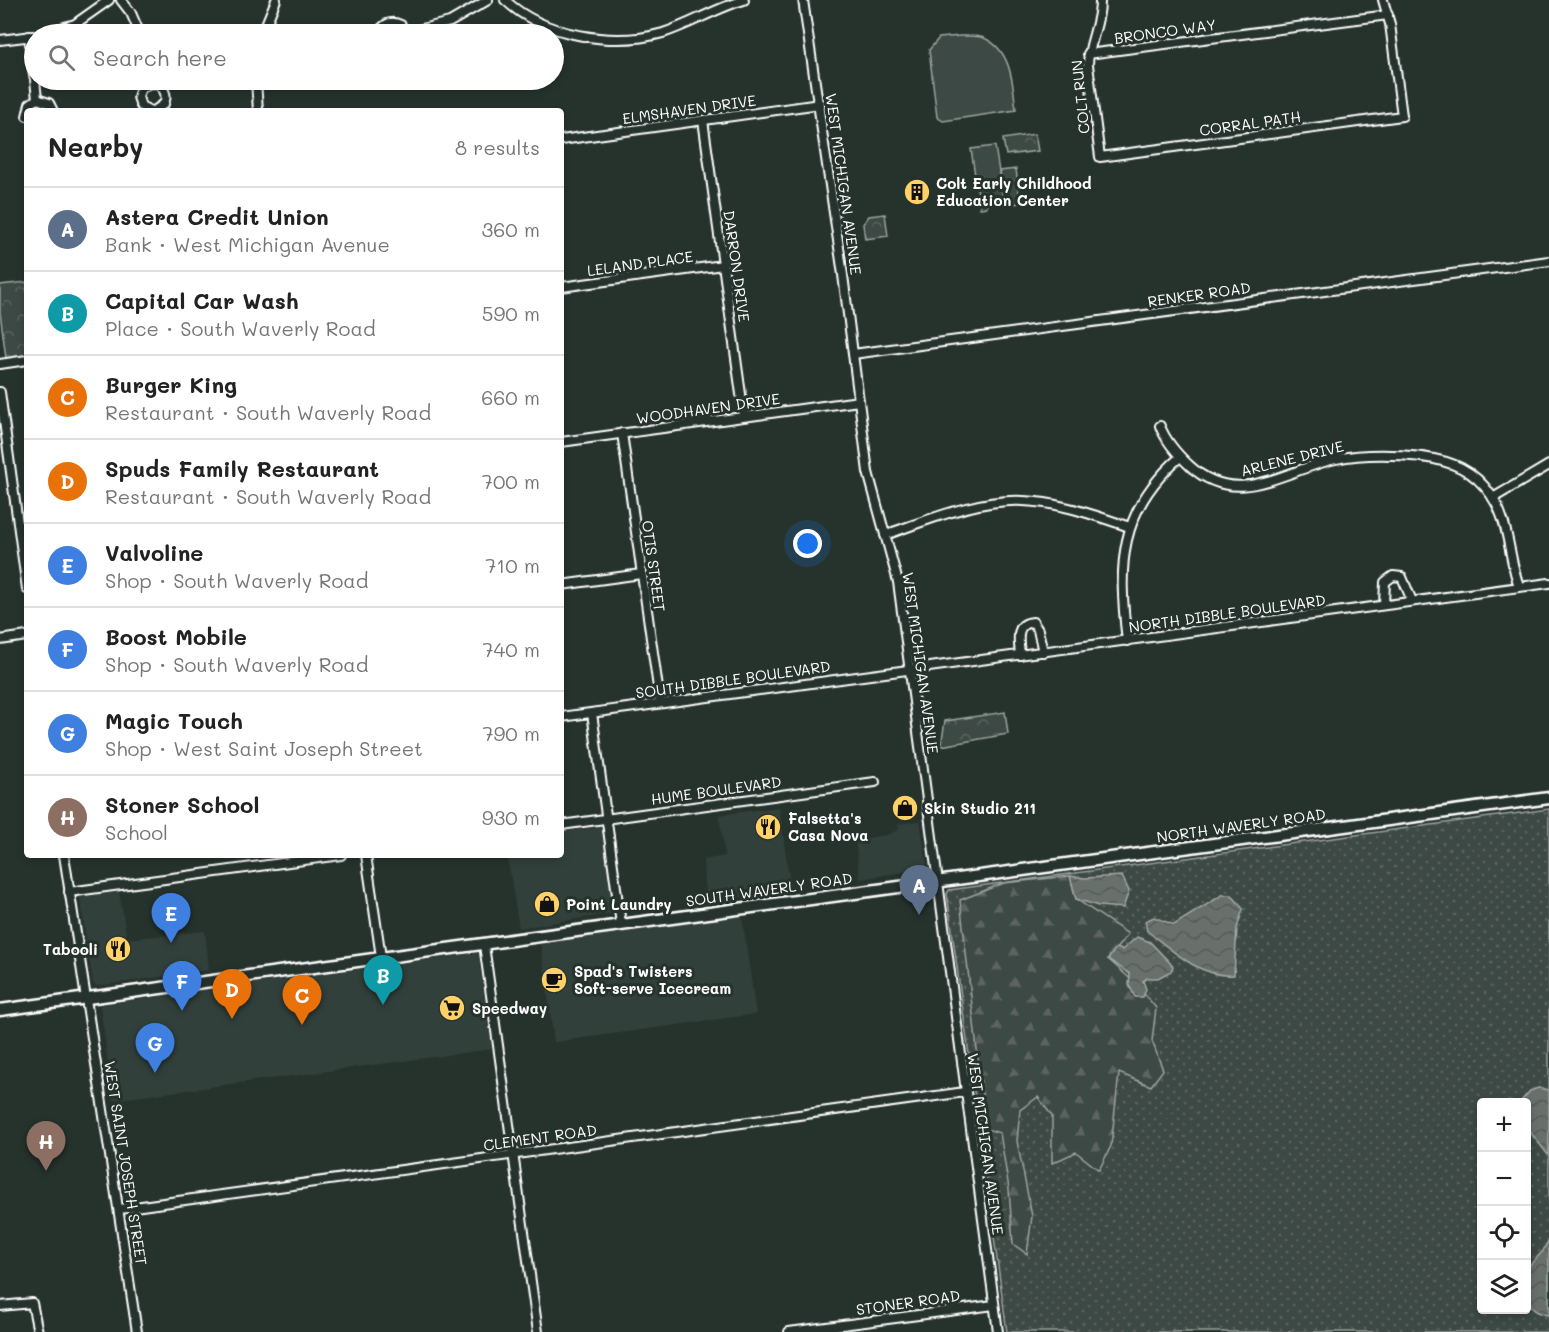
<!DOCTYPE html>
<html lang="en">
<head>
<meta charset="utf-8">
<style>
	body { margin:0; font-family:Mali,sans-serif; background:#f6f6f6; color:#222 }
	.controls { position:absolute; right:18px; bottom:18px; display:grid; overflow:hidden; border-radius:6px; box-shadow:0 3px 9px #0003 }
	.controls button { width:54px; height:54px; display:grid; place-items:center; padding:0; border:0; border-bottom:2px solid #e0e0e0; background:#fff; color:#222; font:30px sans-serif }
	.you { position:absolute; left:808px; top:544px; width:21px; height:21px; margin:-15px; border:4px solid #fff; border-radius:50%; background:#1a73e8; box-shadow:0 0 0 9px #1a73e833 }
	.badge { display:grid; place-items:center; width:39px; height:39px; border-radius:50%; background:#857141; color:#fff; font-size:20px; font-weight:700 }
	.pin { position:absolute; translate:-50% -50px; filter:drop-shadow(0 2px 3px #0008) }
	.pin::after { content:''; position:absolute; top:32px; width:21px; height:18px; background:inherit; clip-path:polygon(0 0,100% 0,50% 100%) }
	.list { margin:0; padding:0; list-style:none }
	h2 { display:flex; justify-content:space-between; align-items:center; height:78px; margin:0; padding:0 24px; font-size:26px }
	h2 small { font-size:20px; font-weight:400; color:#767676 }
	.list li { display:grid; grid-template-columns:39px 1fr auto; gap:18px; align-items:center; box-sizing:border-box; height:84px; padding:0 24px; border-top:2px solid #e0e0e0 }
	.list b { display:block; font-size:22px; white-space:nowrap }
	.list p { margin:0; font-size:20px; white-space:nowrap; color:#767676 }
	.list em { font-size:20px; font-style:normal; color:#767676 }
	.icon { flex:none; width:33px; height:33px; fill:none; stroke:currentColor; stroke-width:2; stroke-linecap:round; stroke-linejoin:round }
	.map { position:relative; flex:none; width:1549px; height:1332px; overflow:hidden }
	.search { position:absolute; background:#fff; box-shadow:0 3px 9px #0003; left:24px; top:24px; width:540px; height:66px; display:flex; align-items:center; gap:15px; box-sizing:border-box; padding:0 21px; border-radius:33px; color:#767676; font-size:22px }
	.panel { position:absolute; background:#fff; box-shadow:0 3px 9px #0003; left:24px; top:108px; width:540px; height:750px; border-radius:6px }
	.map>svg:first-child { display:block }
</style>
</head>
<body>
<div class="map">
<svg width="1549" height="1332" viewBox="0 0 1549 1332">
	<defs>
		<pattern id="grass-dots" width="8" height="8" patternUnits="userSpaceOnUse" patternTransform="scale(1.5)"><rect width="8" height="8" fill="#3e4944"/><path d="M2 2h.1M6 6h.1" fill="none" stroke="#5b6460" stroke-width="1.8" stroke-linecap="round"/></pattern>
		<pattern id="forest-firs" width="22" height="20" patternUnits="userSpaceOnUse" patternTransform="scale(1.5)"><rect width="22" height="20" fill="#3e4944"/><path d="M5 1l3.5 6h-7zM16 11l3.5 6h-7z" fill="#5b6460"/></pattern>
		<pattern id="park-crowns" width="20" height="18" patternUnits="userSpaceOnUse" patternTransform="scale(1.5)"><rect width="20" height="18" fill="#3e4944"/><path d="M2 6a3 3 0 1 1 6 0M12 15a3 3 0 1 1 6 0" fill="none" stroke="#5b6460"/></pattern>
		<pattern id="water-waves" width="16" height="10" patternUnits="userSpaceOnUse" patternTransform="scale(1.5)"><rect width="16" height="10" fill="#67706c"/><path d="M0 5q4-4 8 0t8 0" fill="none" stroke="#575a59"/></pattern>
	</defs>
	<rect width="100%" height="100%" fill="#26332d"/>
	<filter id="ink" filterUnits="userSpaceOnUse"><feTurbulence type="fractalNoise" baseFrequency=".0167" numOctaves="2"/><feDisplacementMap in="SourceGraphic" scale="12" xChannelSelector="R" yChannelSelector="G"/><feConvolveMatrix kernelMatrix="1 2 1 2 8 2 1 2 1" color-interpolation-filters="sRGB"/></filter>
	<g filter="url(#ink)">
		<g fill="#333f3a">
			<path d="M779,807L791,890L707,902L703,860L725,856L719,815Z"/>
			<path d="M920,821L927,865L923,869L860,879L855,840L886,835L899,830L898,824Z"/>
			<path d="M603,827L614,913L519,928L507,855H561V832Z"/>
			<path d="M119,892L127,939L205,931L209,970L97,986L93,983L80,897Z"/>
			<path d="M742,916L756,1014L554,1042L541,944Z"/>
			<path d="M478,953L492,1049L113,1100L100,1005Z"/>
		</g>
		<path fill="url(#grass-dots)" stroke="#9ea4a2" stroke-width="1.5" fill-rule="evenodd" d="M1549,809V1332H1007L947,894L949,890ZM1482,1102H1526V1310H1482Z"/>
		<path fill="url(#forest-firs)" stroke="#9ea4a2" stroke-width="1.5" d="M1070,876L1076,899L1128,934L1108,959L1136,984L1156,1008L1152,1041L1163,1070L1151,1086L1119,1073L1111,1146L1099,1170L1076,1152L1052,1163V1116L1038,1097L1020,1110L1017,1141L1032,1216L1027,1254L1013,1244L1009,1189L1000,1133L986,1129L960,900L1004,883Z"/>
		<g fill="url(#park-crowns)" stroke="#9ea4a2" stroke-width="1.5">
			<path d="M1035,134L1038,151L1006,155L1003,139Z"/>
			<path d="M1016,169L1020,203L1005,205L1000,171Z"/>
			<path d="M885,214L888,236L865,239L863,224L869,216Z"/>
			<path d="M27,282V355L6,358L0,312V285Z"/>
			<path d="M1005,712L1008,734L941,746L945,721Z"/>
		</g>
		<g fill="#3e4944" stroke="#9ea4a2" stroke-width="1.5">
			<path d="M960,36C967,36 978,35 984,38C1012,50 1013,85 1016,110L943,121L937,117L929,50L939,38Z"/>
			<path d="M995,146L1003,198L987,201V207L980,208L971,149Z"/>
		</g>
		<g fill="url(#water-waves)" stroke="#a4a9a7" stroke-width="1.5">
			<path d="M1070,876L1085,878L1122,876L1129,891L1123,908L1098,906L1076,899Z"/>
			<path d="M1222,895H1232L1243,909L1237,928L1234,975C1200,978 1172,950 1147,931L1145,921L1154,917L1174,925Z"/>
			<path d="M1137,937L1150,942L1173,966L1171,971L1158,978H1147L1143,981L1146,989L1143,997H1135L1129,985L1130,974L1108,959L1116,948L1122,950Z"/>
			<path d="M1538,1088L1549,1090V1156L1527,1128L1526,1102H1520L1530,1091Z"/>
			<path d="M1549,1239V1315C1522,1312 1526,1291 1526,1269L1543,1251Z"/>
		</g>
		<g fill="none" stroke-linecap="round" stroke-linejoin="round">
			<g stroke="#fff" stroke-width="12">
				<g id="minor">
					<path d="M121,0L131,13L140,34"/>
					<path d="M505,0C543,36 613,47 663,33C691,24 716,8 744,0"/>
					<path d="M803,0L843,275L868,472L898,582L998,1332"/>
					<path d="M1100,0C1101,23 1088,43 1088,65L1100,157L1402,116L1390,24L1383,0"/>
					<path d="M406,33L450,22L488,0"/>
					<path d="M40,34L75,24L109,0"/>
					<path d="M262,34L276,0"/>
					<path d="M379,34C382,24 391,20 401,25L406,34"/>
					<path d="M29,36L34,76"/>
					<path d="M0,40L33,36"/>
					<path d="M1088,54L1388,15"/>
					<path d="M35,80L37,99"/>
					<path d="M256,80L258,111"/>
					<path d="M151,111L141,106L138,97L141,88L154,83C164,87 168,94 164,104L154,111"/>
					<path d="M27,116L30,104L37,99L49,103L53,111"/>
					<path d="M703,120L744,416"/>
					<path d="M561,140L820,104"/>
					<path d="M561,287L723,265"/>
					<path d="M853,354L1549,261"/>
					<path d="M0,364L27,360"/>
					<path d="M0,392L27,589"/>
					<path d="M1160,426C1166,442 1177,454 1190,466C1237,509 1284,470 1336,459C1364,453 1393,454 1422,457C1452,461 1474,470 1491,495C1510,523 1508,556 1519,586"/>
					<path d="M622,433L660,702"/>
					<path d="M561,442L859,401"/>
					<path d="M1493,498L1549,465"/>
					<path d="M885,535C928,520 977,499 1023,501C1060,502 1096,516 1130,527"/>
					<path d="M561,585L641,574"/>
					<path d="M1384,604L1385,582L1393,576L1402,577L1412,601"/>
					<path d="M0,640L27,636"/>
					<path d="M1127,641C1118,565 1118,511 1180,457"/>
					<path d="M1020,655C1019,641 1014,623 1033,622L1038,630L1043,652"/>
					<path d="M592,713L621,924"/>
					<path d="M561,717L1549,583"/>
					<path d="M561,825L875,782"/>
					<path d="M64,855L137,1332"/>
					<path d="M366,855L381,957"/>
					<path d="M69,892L341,855"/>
					<path d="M484,945L538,1332"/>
					<path d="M120,1209L965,1092"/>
					<path d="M0,1306L32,1303L38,1332"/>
					<path d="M789,1332L994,1305"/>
				</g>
			</g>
			<g stroke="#fff" stroke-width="15">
				<path id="major" d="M0,1010L1549,798"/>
			</g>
			<use href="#minor" stroke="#26332d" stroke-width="8"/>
			<use href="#major" stroke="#26332d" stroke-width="10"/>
		</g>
	</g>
	<defs>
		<g id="building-disc" transform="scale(1.35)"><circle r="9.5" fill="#ffd166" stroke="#26332d"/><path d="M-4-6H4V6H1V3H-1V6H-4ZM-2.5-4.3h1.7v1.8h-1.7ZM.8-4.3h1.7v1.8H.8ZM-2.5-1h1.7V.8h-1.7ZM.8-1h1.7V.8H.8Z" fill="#111"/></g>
		<g id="shop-disc" transform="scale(1.35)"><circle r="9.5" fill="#ffd166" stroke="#26332d"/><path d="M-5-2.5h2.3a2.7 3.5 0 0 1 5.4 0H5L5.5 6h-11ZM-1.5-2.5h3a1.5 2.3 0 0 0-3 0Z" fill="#111"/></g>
		<g id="restaurant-disc" transform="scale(1.35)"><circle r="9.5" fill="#ffd166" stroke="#26332d"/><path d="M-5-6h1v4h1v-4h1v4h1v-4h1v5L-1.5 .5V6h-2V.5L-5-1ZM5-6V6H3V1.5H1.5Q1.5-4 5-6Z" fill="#111"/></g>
		<g id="cafe-disc" transform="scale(1.35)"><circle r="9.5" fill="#ffd166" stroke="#26332d"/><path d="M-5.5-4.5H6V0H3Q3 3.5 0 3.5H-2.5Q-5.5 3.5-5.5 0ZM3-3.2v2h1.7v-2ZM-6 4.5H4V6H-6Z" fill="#111"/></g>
		<g id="supermarket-disc" transform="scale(1.35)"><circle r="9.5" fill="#ffd166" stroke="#26332d"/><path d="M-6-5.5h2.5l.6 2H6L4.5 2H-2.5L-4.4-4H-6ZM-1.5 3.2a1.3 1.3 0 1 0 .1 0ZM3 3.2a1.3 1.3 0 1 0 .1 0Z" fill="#111"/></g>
	</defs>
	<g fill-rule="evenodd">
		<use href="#building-disc" x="917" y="192"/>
		<use href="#shop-disc" x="905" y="808"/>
		<use href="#restaurant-disc" x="768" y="827"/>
		<use href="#shop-disc" x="547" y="904"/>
		<use href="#restaurant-disc" x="118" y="949"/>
		<use href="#cafe-disc" x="554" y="980"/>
		<use href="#supermarket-disc" x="452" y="1008"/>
	</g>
	<g text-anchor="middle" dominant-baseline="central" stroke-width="6" stroke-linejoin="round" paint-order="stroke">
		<g font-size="15" fill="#fff" stroke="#26332d">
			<text transform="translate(1165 31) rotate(-8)">BRONCO WAY</text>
			<text transform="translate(1080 97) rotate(-96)">COLT RUN</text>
			<text transform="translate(689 109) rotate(-8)">ELMSHAVEN DRIVE</text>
			<text transform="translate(1250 123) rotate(-8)">CORRAL PATH</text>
			<text transform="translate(844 184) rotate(82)">WEST MICHIGAN AVENUE</text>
			<text transform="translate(640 263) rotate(-8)">LELAND PLACE</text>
			<text transform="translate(737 266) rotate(82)">DARRON DRIVE</text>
			<text transform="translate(1199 294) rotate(-8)">RENKER ROAD</text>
			<text transform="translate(708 408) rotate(-8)">WOODHAVEN DRIVE</text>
			<text transform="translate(1292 458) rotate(-14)">ARLENE DRIVE</text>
			<text transform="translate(654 566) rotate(82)">OTIS STREET</text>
			<text transform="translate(1227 613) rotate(-8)">NORTH DIBBLE BOULEVARD</text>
			<text transform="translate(921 663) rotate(82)">WEST MICHIGAN AVENUE</text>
			<text transform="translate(733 679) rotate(-8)">SOUTH DIBBLE BOULEVARD</text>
			<text transform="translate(716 790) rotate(-8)">HUME BOULEVARD</text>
			<text transform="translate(1241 825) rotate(-8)">NORTH WAVERLY ROAD</text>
			<text transform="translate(769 889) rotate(-8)">SOUTH WAVERLY ROAD</text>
			<text transform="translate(540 1137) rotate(-8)">CLEMENT ROAD</text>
			<text transform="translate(986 1144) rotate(82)">WEST MICHIGAN AVENUE</text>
			<text transform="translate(126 1163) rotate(81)">WEST SAINT JOSEPH STREET</text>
			<text transform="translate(908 1302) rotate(-8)">STONER ROAD</text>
		</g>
		<g font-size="15" font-weight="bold" fill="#fff" stroke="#26332d" text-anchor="start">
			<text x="936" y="183">Colt Early Childhood<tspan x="936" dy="17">Education Center</tspan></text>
			<text x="924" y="808">Skin Studio 211</text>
			<text x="788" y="818">Falsetta's<tspan x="788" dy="17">Casa Nova</tspan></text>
			<text x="566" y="904">Point Laundry</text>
			<text x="98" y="949" text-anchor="end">Tabooli</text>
			<text x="574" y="971">Spad's Twisters<tspan x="574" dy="17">Soft-serve Icecream</tspan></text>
			<text x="472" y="1008">Speedway</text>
		</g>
	</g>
</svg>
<div class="controls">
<button>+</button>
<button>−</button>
<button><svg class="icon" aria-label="locate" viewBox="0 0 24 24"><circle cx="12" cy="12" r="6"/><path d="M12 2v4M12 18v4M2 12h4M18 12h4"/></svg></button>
<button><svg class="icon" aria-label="layers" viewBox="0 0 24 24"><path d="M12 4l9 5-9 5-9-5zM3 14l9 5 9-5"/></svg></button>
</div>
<div class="you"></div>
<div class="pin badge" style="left:919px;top:915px;background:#5c6f8a">A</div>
<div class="pin badge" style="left:383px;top:1005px;background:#0f9aa8">B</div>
<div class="pin badge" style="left:302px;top:1025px;background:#e8710a">C</div>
<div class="pin badge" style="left:232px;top:1019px;background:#e8710a">D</div>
<div class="pin badge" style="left:171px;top:943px;background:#3f7fe0">E</div>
<div class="pin badge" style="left:182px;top:1011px;background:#3f7fe0">F</div>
<div class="pin badge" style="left:155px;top:1073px;background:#3f7fe0">G</div>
<div class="pin badge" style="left:46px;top:1171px;background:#8d6e63">H</div>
<div class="search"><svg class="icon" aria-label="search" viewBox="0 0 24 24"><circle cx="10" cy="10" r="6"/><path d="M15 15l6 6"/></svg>Search here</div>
<section class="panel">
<h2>Nearby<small>8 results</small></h2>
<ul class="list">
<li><span class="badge" style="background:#5c6f8a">A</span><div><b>Astera Credit Union</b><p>Bank · West Michigan Avenue</p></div><em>360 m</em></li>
<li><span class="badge" style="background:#0f9aa8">B</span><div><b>Capital Car Wash</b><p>Place · South Waverly Road</p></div><em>590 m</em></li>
<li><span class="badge" style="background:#e8710a">C</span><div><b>Burger King</b><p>Restaurant · South Waverly Road</p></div><em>660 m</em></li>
<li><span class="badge" style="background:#e8710a">D</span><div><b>Spuds Family Restaurant</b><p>Restaurant · South Waverly Road</p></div><em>700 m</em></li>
<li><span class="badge" style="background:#3f7fe0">E</span><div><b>Valvoline</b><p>Shop · South Waverly Road</p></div><em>710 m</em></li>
<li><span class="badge" style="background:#3f7fe0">F</span><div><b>Boost Mobile</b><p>Shop · South Waverly Road</p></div><em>740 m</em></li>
<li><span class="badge" style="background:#3f7fe0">G</span><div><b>Magic Touch</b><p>Shop · West Saint Joseph Street</p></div><em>790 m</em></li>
<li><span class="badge" style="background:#8d6e63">H</span><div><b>Stoner School</b><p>School</p></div><em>930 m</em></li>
</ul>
</section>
</div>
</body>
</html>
